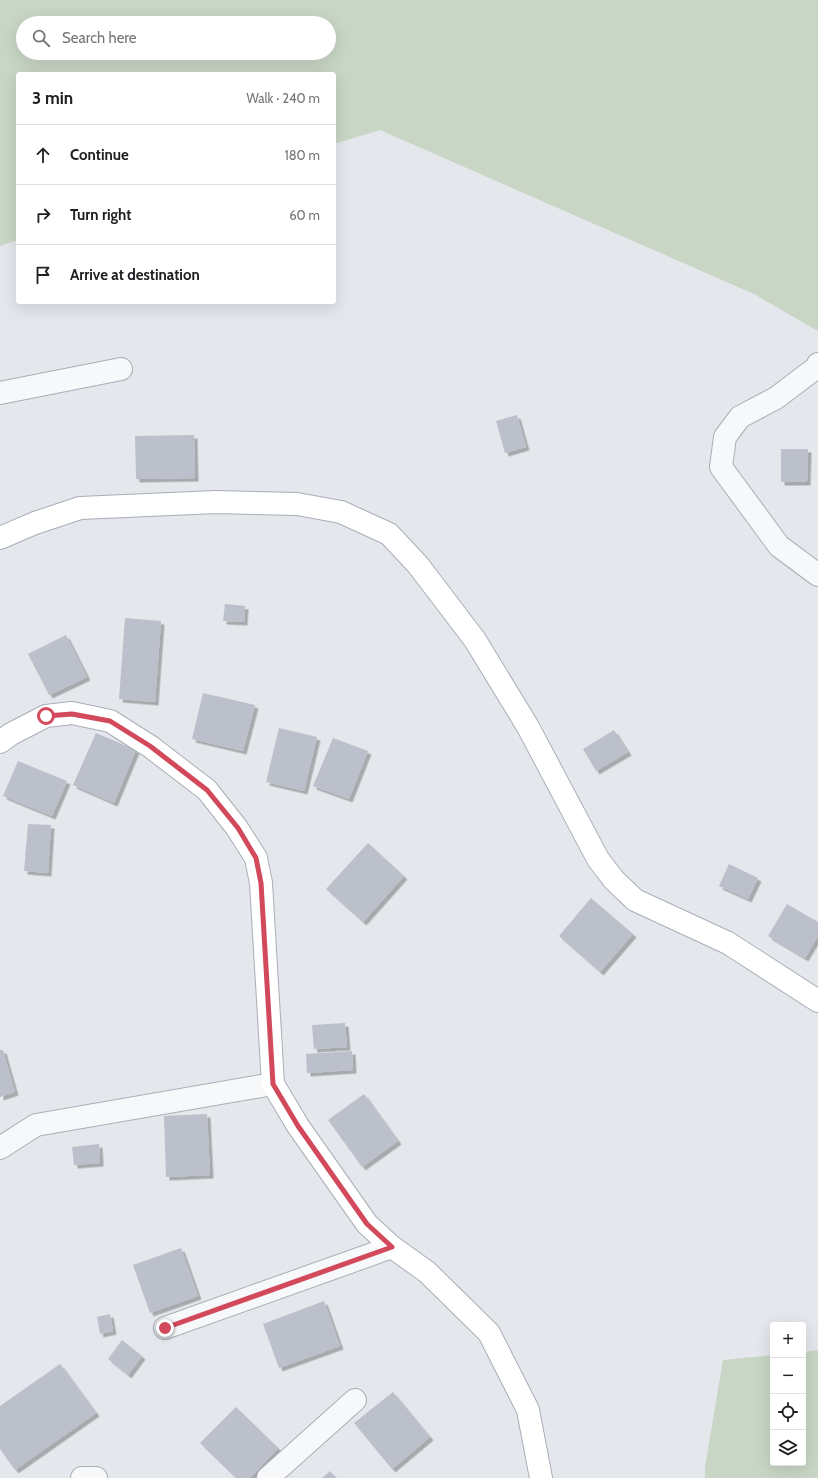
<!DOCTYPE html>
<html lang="en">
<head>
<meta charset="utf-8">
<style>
	body { margin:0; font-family:Cabin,sans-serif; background:#f6f6f6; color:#202124 }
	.controls { position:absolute; right:12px; bottom:12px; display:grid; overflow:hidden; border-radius:4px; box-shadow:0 4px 16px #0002 }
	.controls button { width:36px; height:36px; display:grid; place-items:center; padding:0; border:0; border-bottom:1px solid #e0e0e0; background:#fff; color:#202124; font:20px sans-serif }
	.stop { position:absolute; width:12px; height:12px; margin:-9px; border:3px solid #d1495b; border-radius:50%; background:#fff }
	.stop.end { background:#d1495b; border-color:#fff; box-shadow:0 1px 4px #0008 }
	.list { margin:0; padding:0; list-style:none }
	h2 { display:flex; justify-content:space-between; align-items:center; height:52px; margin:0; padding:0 16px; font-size:17px }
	h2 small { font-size:13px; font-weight:400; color:#757577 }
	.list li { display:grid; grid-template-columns:26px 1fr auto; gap:12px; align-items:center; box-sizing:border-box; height:60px; padding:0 16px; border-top:1px solid #e0e0e0 }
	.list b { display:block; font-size:15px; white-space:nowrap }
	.list em { font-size:13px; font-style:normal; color:#757577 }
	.icon { flex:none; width:22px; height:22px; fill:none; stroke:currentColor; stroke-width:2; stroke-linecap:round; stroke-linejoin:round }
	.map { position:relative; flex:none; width:818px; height:1478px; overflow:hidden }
	.search { position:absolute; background:#fff; box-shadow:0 4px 16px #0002; left:16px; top:16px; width:320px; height:44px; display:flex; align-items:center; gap:10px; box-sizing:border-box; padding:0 14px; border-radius:22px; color:#757577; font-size:15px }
	.panel { position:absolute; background:#fff; box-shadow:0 4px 16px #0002; left:16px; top:72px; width:320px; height:232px; border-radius:4px }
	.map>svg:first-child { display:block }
</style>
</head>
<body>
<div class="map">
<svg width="818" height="1478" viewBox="0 0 818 1478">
	<defs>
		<filter id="shadow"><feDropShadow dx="3.5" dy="3.5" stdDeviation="0" flood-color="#0004"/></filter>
	</defs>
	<rect width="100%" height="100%" fill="#e4e7ec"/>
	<g fill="#c9d6c5" fill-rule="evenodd">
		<path d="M0,0H818V331L754,294L380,130L334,144V74H18V240L0,246ZM23,23H329V53H23Z"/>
		<path d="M818,1350V1478H705V1467L723,1360L773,1355V1463H803V1352Z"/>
	</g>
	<g fill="#bbc0ca" filter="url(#shadow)">
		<path d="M517,415L526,447L505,453L496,421Z"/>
		<path d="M194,435L195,478L136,479L135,436Z"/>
		<path d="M781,449H808L807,482H781Z"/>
		<path d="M225,604L245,606L244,622L223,621Z"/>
		<path d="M125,618L161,621L155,702L119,699Z"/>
		<path d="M66,635L87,677L49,695L28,654Z"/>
		<path d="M203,693L255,705L243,751L192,739Z"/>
		<path d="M279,728L317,737L304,791L266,782Z"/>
		<path d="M614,730L628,752L596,771L583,749Z"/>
		<path d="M96,733L136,750L114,803L73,785Z"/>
		<path d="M333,738L368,751L349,799L313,786Z"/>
		<path d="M18,761L67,781L52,816L3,796Z"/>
		<path d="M28,824L51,825L48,873L24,871Z"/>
		<path d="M368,843L404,876L363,922L326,889Z"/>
		<path d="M729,864L758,878L748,899L719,886Z"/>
		<path d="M591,898L633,934L600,972L559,936Z"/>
		<path d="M787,904L818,922V936L805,958L768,936Z"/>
		<path d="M345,1023L347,1047L314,1049L312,1025Z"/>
		<path d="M0,1050H3L15,1092L0,1097Z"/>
		<path d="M352,1051L353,1070L307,1073L306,1054Z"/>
		<path d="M364,1094L398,1141L362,1167L328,1120Z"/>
		<path d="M207,1114L210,1175L166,1177L164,1116Z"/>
		<path d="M99,1144L100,1163L74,1165L72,1147Z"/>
		<path d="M181,1248L198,1296L150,1313L133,1265Z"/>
		<path d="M324,1301L340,1346L279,1368L263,1324Z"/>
		<path d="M110,1314L113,1331L100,1334L97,1317Z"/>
		<path d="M122,1340L142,1356L128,1375L108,1359Z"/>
		<path d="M60,1364L96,1413L15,1470L0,1449V1406Z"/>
		<path d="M393,1392L430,1437L392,1469L354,1423Z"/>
		<path d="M236,1407L278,1448L250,1478H236L200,1443Z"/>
		<path d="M330,1471L336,1478H322Z"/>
	</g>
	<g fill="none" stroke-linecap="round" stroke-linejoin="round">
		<g stroke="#a9aeb7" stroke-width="24">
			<g id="street">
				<path d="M818,364L817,367L776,398L740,417L725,437L721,467L779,546L818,575"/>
				<path d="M0,393L121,369"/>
				<path d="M0,1148L36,1125L273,1084"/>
				<path d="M165,1328L392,1247"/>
				<path d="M82,1478H96"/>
				<path d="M268,1478L355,1400"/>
			</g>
		</g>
		<g stroke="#a9aeb7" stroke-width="24">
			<g id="secondary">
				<path d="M0,538L35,523L80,508L216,502L297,504L341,512L389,534L418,565L475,640L528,727L598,859L614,880L635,900L728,943L818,1001"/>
				<path d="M0,742L11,734L46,716L72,713L110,721L151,747L207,790L237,828L256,858L261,883L273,1084L298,1126L367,1224L392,1247L427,1272L489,1333L528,1410L541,1478"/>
			</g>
		</g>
		<use href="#street" stroke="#f7f8fa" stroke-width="22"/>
		<use href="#secondary" stroke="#fff" stroke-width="22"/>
	</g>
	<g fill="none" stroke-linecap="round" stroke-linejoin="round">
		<path stroke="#d1495b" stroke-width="5" d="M46,716L72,714L110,721L150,746L207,790L238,828L256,858L261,883L273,1084L298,1126L367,1224L392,1247L165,1328"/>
	</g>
</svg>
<div class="controls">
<button>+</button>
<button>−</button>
<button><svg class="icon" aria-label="locate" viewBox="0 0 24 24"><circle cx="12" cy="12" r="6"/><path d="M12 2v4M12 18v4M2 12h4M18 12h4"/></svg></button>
<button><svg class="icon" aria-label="layers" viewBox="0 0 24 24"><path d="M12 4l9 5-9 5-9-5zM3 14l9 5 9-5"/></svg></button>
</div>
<div class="stop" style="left:46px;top:716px"></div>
<div class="stop end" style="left:165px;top:1328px"></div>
<div class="search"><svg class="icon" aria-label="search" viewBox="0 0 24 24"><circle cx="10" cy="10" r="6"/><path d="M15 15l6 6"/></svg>Search here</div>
<section class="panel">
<h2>3 min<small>Walk · 240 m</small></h2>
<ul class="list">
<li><svg class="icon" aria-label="ahead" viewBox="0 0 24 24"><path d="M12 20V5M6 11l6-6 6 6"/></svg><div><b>Continue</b></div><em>180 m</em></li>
<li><svg class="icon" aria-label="right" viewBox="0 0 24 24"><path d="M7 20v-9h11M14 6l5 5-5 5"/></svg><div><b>Turn right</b></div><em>60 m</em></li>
<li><svg class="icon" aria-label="arrive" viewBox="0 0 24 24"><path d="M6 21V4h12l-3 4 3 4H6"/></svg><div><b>Arrive at destination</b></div></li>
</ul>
</section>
</div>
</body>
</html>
